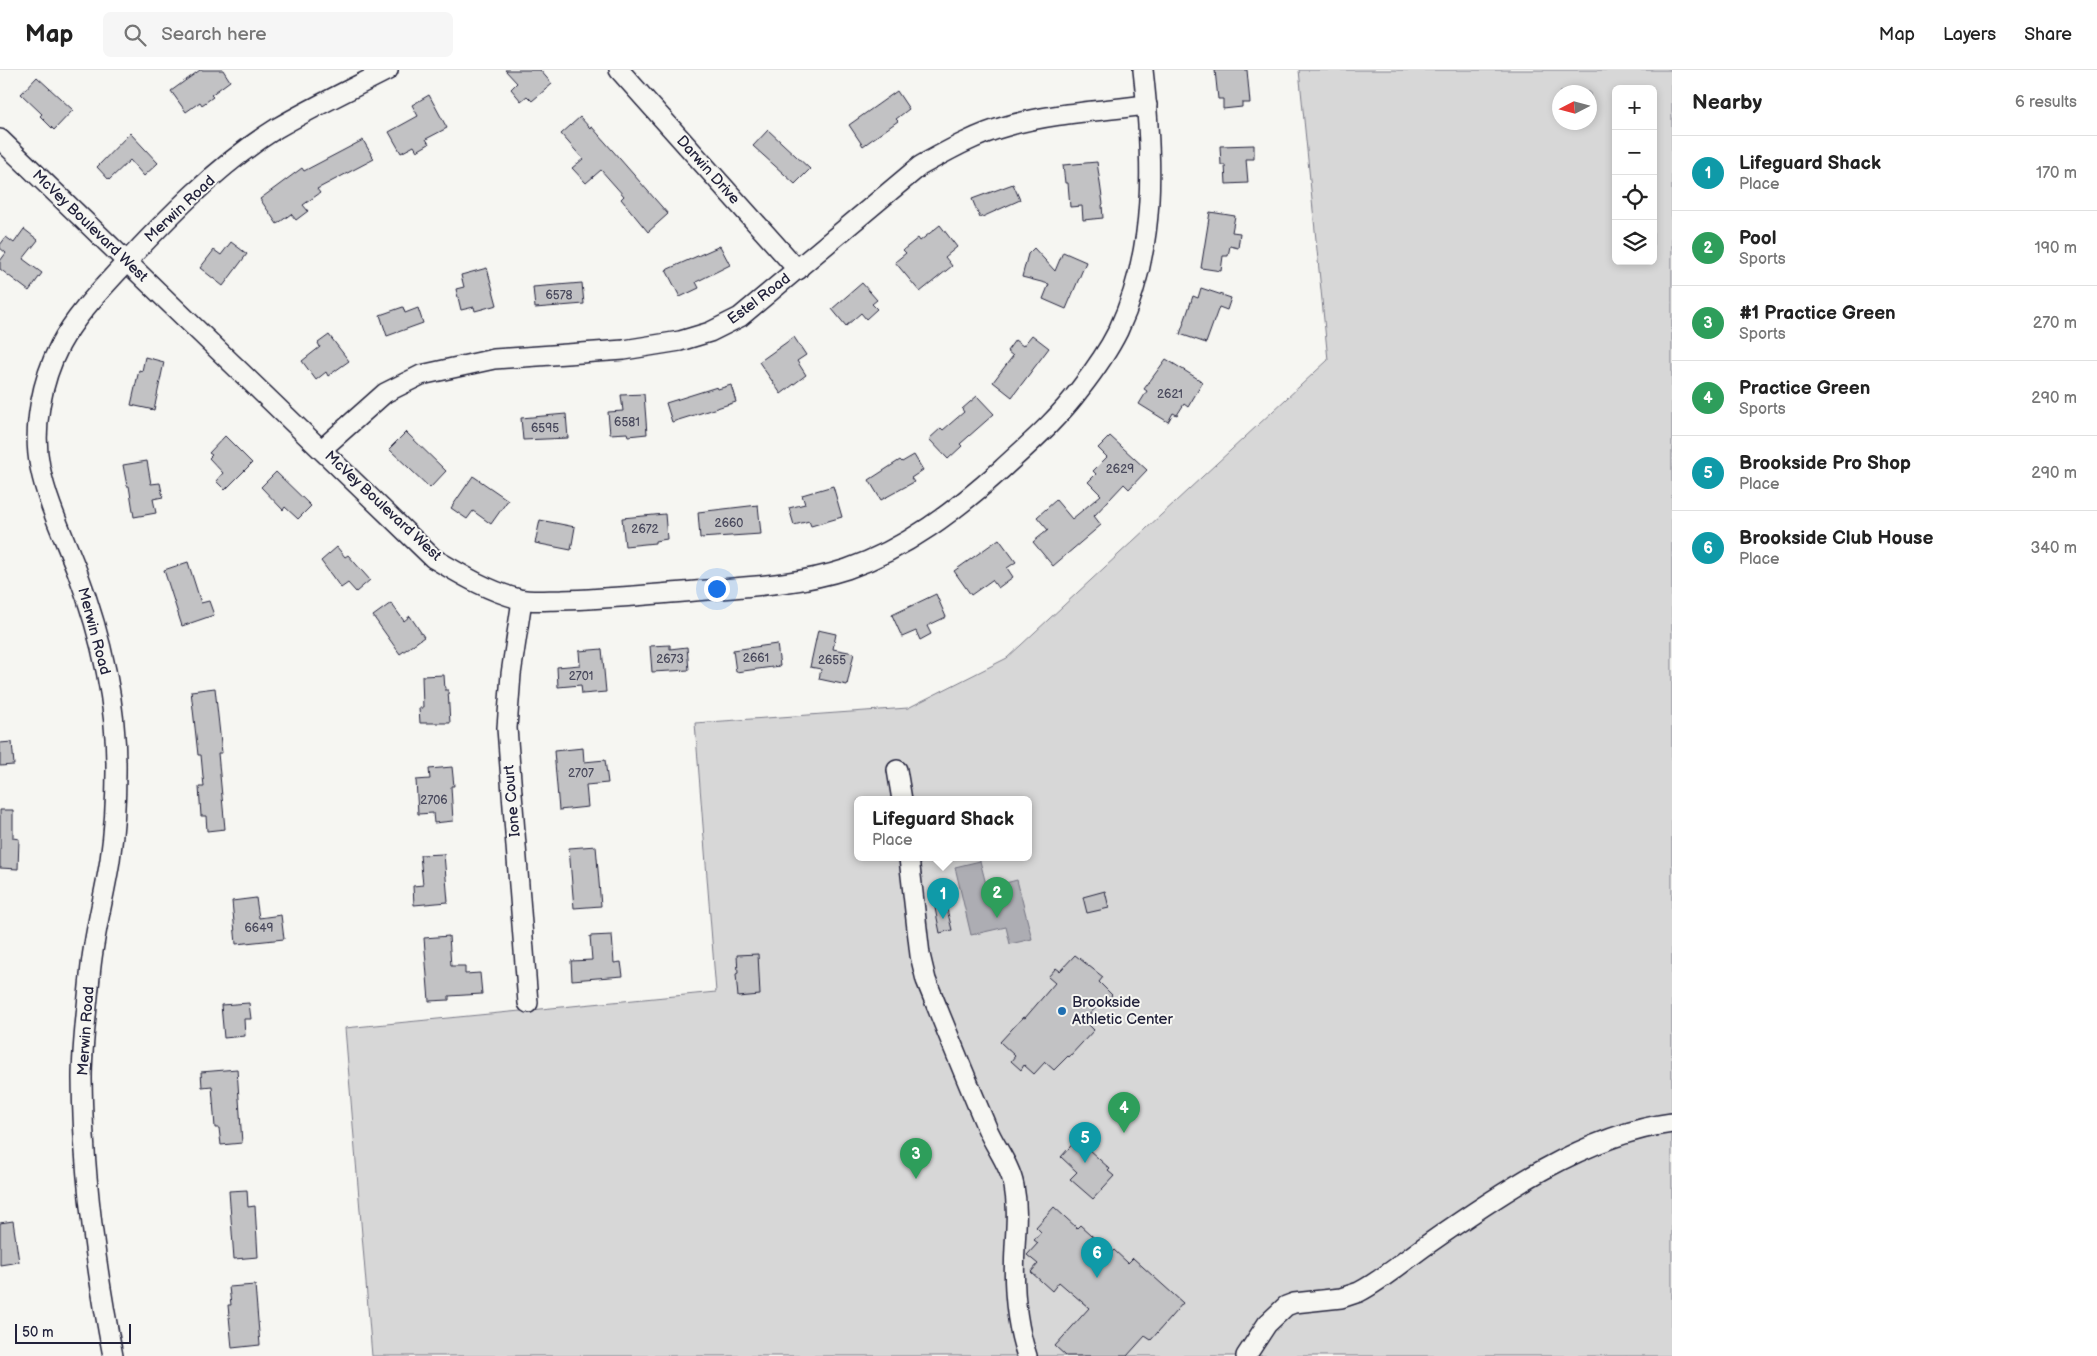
<!DOCTYPE html>
<html lang="en">
<head>
<meta charset="utf-8">
<style>
	body { margin:0; font-family:"Balsamiq Sans",sans-serif; background:#f6f6f6; color:#222 }
	.controls { position:absolute; right:15px; top:15px; display:grid; overflow:hidden; border-radius:8px; box-shadow:0 2px 8px #0003 }
	.controls button { width:45px; height:45px; display:grid; place-items:center; padding:0; border:0; border-bottom:1px solid #e0e0e0; background:#fff; color:#222; font:25px sans-serif }
	.compass { position:absolute; left:1552px; top:15px; width:45px; height:45px; border-radius:50%; background:#fff; box-shadow:0 2px 8px #0003; rotate:264deg }
	.scale { position:absolute; left:15px; bottom:12px; width:116px; box-sizing:border-box; padding-left:5px; border:2px solid #22223b; border-top:0; font-size:14px; line-height:18px; white-space:nowrap; color:#22223b; -webkit-text-stroke:4px #f6f6f2; paint-order:stroke }
	.you { position:absolute; left:716px; top:518px; width:18px; height:18px; margin:-12px; border:4px solid #fff; border-radius:50%; background:#1a73e8; box-shadow:0 0 0 8px #1a73e833 }
	.badge { display:grid; place-items:center; width:32px; height:32px; border-radius:50%; background:#1a73e8; color:#fff; font-size:16px; font-weight:700 }
	.pin { position:absolute; translate:-50% -41px; filter:drop-shadow(0 1px 2px #0008) }
	.pin::after { content:''; position:absolute; top:26px; width:18px; height:15px; background:inherit; clip-path:polygon(0 0,100% 0,50% 100%) }
	.popup { position:absolute; left:854px; top:726px; width:178px; height:65px; box-sizing:border-box; display:grid; place-content:center; border-radius:8px; background:#fff; filter:drop-shadow(0 1px 4px #0005); font-size:16px; white-space:nowrap; color:#767676 }
	.popup b { font-size:19px; color:#222 }
	.popup::after { content:''; position:absolute; left:50%; top:100%; margin-left:-10px; border:10px solid transparent; border-top-color:#fff }
	.list { margin:0; padding:0; list-style:none }
	h2 { display:flex; justify-content:space-between; align-items:center; height:65px; margin:0; padding:0 20px; font-size:21px }
	h2 small { font-size:16px; font-weight:400; color:#767676 }
	.list li { display:grid; grid-template-columns:32px 1fr auto; gap:15px; align-items:center; box-sizing:border-box; height:75px; padding:0 20px; border-top:1px solid #e0e0e0 }
	.list b { display:block; font-size:19px; white-space:nowrap }
	.list p { margin:0; font-size:16px; white-space:nowrap; color:#767676 }
	.list em { font-size:16px; font-style:normal; color:#767676 }
	.icon { flex:none; width:28px; height:28px; fill:none; stroke:currentColor; stroke-width:2; stroke-linecap:round; stroke-linejoin:round }
	.map { position:relative; flex:none; width:1672px; height:1286px; overflow:hidden }
	header { display:flex; align-items:center; gap:30px; box-sizing:border-box; height:70px; padding:0 25px; background:#fff; border-bottom:1px solid #e0e0e0 }
	header strong { font-size:24px }
	nav { display:flex; gap:28px; margin-inline-start:auto; font-size:18px }
	.search { width:350px; height:45px; background:#f6f6f6; display:flex; align-items:center; gap:12px; box-sizing:border-box; padding:0 18px; border-radius:8px; color:#767676; font-size:19px }
	main { display:flex }
	aside { flex:1; background:#fff }
	.map>svg:first-child { display:block }
</style>
</head>
<body>
<header>
<strong>Map</strong>
<div class="search"><svg class="icon" aria-label="search" viewBox="0 0 24 24"><circle cx="10" cy="10" r="6"/><path d="M15 15l6 6"/></svg>Search here</div>
<nav><a>Map</a><a>Layers</a><a>Share</a></nav>
</header>
<main>
<div class="map">
<svg width="1672" height="1286" viewBox="0 0 1672 1286">
	<rect width="100%" height="100%" fill="#f6f6f2"/>
	<filter id="ink" filterUnits="userSpaceOnUse"><feTurbulence type="fractalNoise" baseFrequency=".02" numOctaves="2"/><feDisplacementMap in="SourceGraphic" scale="10" xChannelSelector="R" yChannelSelector="G"/><feConvolveMatrix kernelMatrix="1 2 1 2 8 2 1 2 1" color-interpolation-filters="sRGB"/></filter>
	<g filter="url(#ink)">
		<path fill="#d7d7d7" stroke="#7c7c89" fill-rule="evenodd" d="M1299,0H1672V1286H372L345,958L716,922L695,653L908,638L1007,588L1328,290ZM1616,19H1653V191H1616ZM1560,22H1590V52H1560ZM858,730H1028V788H858Z"/>
		<path fill="#adadb3" stroke="#757583" d="M980,791L987,818L1017,810L1032,869L1010,874L1006,857L971,865L955,797Z"/>
		<g fill="#c2c2c4" stroke="#22223b">
			<path d="M200,0H223L230,11L211,25L213,27L202,35L200,32L186,42L171,21Z"/>
			<path d="M505,0H540L552,14L532,31L527,26L521,31L511,19L517,13Z"/>
			<path d="M1215,0H1247L1250,33H1242V37L1223,39V29H1218Z"/>
			<path d="M37,7L73,40L54,60L40,46L42,44L21,24Z"/>
			<path d="M897,21L909,39L896,49L898,51L863,76L849,55Z"/>
			<path d="M429,25L447,58L426,69L429,74L417,81L414,76L401,83L389,62L418,46L412,35Z"/>
			<path d="M580,47L590,58L592,57L668,144L648,162L621,129L624,126L601,100L586,113L572,98L583,89L561,64Z"/>
			<path d="M768,60L810,99L795,114L753,76Z"/>
			<path d="M130,63L158,93L144,106L130,90L109,110L97,97Z"/>
			<path d="M363,70L374,89L317,119L320,123L303,135L308,141L296,150L291,144L277,154L260,129L302,98L304,101Z"/>
			<path d="M1254,75V89H1246L1248,113L1226,114L1225,95H1221L1220,76Z"/>
			<path d="M1097,92L1103,134L1102,135L1103,148L1083,150L1082,136L1070,137L1068,113H1065L1063,95Z"/>
			<path d="M1013,114L1020,130L980,148L972,129Z"/>
			<path d="M1210,142L1235,146L1232,162L1240,163L1238,178L1230,176L1228,186H1223L1221,201L1201,198Z"/>
			<path d="M940,155L957,177L945,187L952,196L920,222L895,192L906,183L903,180L918,168L920,171Z"/>
			<path d="M24,159L38,170L23,189L42,203L29,221L0,199V191L6,183L0,178V175L6,167L14,173Z"/>
			<path d="M231,172L247,184L223,216L200,198L214,180L221,185Z"/>
			<path d="M720,176L730,195L696,212L699,218L680,227L666,200Z"/>
			<path d="M1034,178L1055,201L1063,182L1086,192L1066,239L1043,229L1049,214L1022,207L1028,184Z"/>
			<path d="M487,198L497,235L475,241L474,237L461,240L456,219L464,217L461,205Z"/>
			<path d="M582,213L584,234L535,238L533,217Z"/>
			<path d="M862,213L877,230L872,234L877,239L866,249L861,243L846,256L832,239Z"/>
			<path d="M1201,218L1231,228L1227,240L1219,237L1206,273L1180,264L1193,226L1198,228Z"/>
			<path d="M403,237L405,243L418,238L423,253L387,266L380,245Z"/>
			<path d="M329,265L349,291L328,306L326,302L316,310L302,291L320,277L318,273Z"/>
			<path d="M1032,265L1049,278L1012,327L993,312L1013,286L1007,281L1015,270L1023,276Z"/>
			<path d="M794,267L806,285L797,291L806,305L781,324L759,292Z"/>
			<path d="M145,287L164,292L154,340L131,335L139,300L142,301Z"/>
			<path d="M1166,289L1203,312L1188,337L1184,334L1177,345L1173,343L1168,352L1139,334L1147,321L1144,319Z"/>
			<path d="M731,315L736,332L672,352L666,333L717,317L718,319Z"/>
			<path d="M644,324L647,364L628,366L627,363L610,364L608,342L623,341L621,325Z"/>
			<path d="M977,326L994,344L960,374L962,376L948,389L929,369L941,358L943,360L964,342L962,339Z"/>
			<path d="M566,344L568,368L523,370L521,348Z"/>
			<path d="M406,362L446,401L430,418L389,379Z"/>
			<path d="M225,366L252,393L225,420L216,411L223,403L209,388L212,385L209,383Z"/>
			<path d="M1110,366L1147,400L1129,419L1124,414L1094,446L1101,455L1053,496L1033,472L1048,460L1037,447L1056,430L1072,449L1101,425L1088,412L1096,404L1093,401L1107,387L1098,378Z"/>
			<path d="M914,385L923,400L911,408L914,412L881,430L869,410L900,390L902,392Z"/>
			<path d="M147,391L151,414L160,413L163,427L153,429L156,443L134,447L129,416H127L123,395Z"/>
			<path d="M276,402L311,436L298,449L285,437L283,440L261,417Z"/>
			<path d="M473,406L508,430L491,454L473,441L467,449L451,438Z"/>
			<path d="M833,416L842,447L811,456L809,451L794,455L789,438L805,434L802,425Z"/>
			<path d="M758,435L761,464L700,468L698,442Z"/>
			<path d="M665,444L667,469L655,471V473L625,476L622,448Z"/>
			<path d="M540,450L575,457L571,480L535,473Z"/>
			<path d="M999,469L1016,492L1007,498L1013,507L998,518L992,510L971,525L954,501Z"/>
			<path d="M337,477L345,487L348,485L370,510L356,522L348,513L341,518L321,491Z"/>
			<path d="M188,492L201,533L209,531L214,545L182,556L164,500Z"/>
			<path d="M936,524L946,547L927,556L931,564L920,570L916,561L902,567L892,545Z"/>
			<path d="M391,533L404,551L410,546L424,567L400,584L373,546Z"/>
			<path d="M818,560L836,564L833,579L854,583L847,615L819,609L821,599L810,597Z"/>
			<path d="M777,574L780,596L736,602L733,580Z"/>
			<path d="M670,575V579L687,577L689,600L652,602L650,576Z"/>
			<path d="M602,579L606,622L582,624L581,615L558,617L557,597L580,595L579,581Z"/>
			<path d="M444,605L445,620H448L450,653H420L419,638H423L422,606Z"/>
			<path d="M215,618L222,683H218L225,759L207,761L206,746H201L199,717H204L201,685H198L191,621Z"/>
			<path d="M12,672L14,695L0,696V673Z"/>
			<path d="M583,678L584,692L605,690L608,713L586,715L588,737L559,740L554,681Z"/>
			<path d="M452,697L454,716H451L453,751L434,753L433,743L418,744L416,710L430,709L429,699Z"/>
			<path d="M0,740H13V768L19,769L18,799L0,798Z"/>
			<path d="M596,776L601,836L574,838L569,778Z"/>
			<path d="M444,784L448,832L414,835L413,816L423,815L420,785Z"/>
			<path d="M1105,821L1109,838L1087,843L1083,827Z"/>
			<path d="M256,828L259,848L281,845L284,869L236,874L232,831Z"/>
			<path d="M946,835L952,860L940,863L935,838Z"/>
			<path d="M612,865L614,893L621,892L623,906L572,910L571,891L592,890L590,866Z"/>
			<path d="M449,866L451,896H465V904L480,903L482,924L449,926V930L429,931L424,868Z"/>
			<path d="M758,884L760,925L738,927L736,904L738,903L737,885Z"/>
			<path d="M1075,885L1103,907L1099,912L1112,925L1104,934L1101,932L1084,950L1094,960L1069,987L1068,986L1054,1000L1045,992L1034,1004L1024,995L1021,1000L1011,991L1015,986L1000,972L1023,947L1025,948L1055,913L1048,907L1056,898L1060,901Z"/>
			<path d="M249,933L251,949H244L245,966L224,968L221,935Z"/>
			<path d="M237,999L242,1073L221,1075L219,1058H215L212,1016L202,1017L201,1002Z"/>
			<path d="M1077,1069L1110,1099L1108,1101L1114,1106L1093,1129L1070,1109L1077,1102L1061,1087Z"/>
			<path d="M247,1120L248,1137L255,1136L258,1187L234,1189L229,1121Z"/>
			<path d="M1054,1137L1077,1158L1080,1155L1111,1183L1114,1180L1128,1193L1133,1188L1183,1233L1151,1270L1145,1266L1127,1286H1066L1055,1276L1089,1238L1059,1212L1052,1221L1031,1202L1038,1194L1027,1185L1038,1173L1034,1170L1041,1162L1036,1157Z"/>
			<path d="M13,1151L19,1192L0,1195V1153Z"/>
			<path d="M255,1215L260,1275L232,1278L228,1235H231L229,1217Z"/>
		</g>
		<g fill="none" stroke-linecap="round" stroke-linejoin="round">
			<g stroke="#22223b" stroke-width="22">
				<g id="street">
					<path d="M619,0L798,200"/>
					<path d="M0,69L433,488C460,504 488,521 519,529C533,532 548,530 562,530C603,529 643,525 684,522C738,517 795,516 847,499C906,479 956,440 1002,399C1029,374 1058,349 1080,319C1094,301 1108,281 1118,261C1157,178 1153,89 1143,0"/>
					<path d="M322,379L385,323L421,305L494,289L624,280L680,271L710,262L740,247L920,96C947,81 977,64 1007,56C1052,43 1100,41 1147,35"/>
					<path d="M522,530L511,604L507,658L528,933"/>
					<path d="M897,700L902,730"/>
					<path d="M909,788L920,885L926,910C946,959 966,1009 987,1058C995,1077 1010,1095 1014,1116C1018,1137 1016,1156 1015,1177C1013,1214 1015,1251 1027,1286"/>
					<path d="M113,1286C95,1194 83,1103 82,1009C82,975 87,940 90,906C93,866 104,829 110,790C114,762 116,731 116,702C117,633 101,565 77,501C64,467 47,433 40,397C32,358 42,310 60,275C75,247 97,224 119,200C166,149 218,95 277,58C313,37 351,19 388,0"/>
					<path d="M1246,1286L1267,1254L1286,1236L1294,1233L1341,1228L1359,1222C1384,1209 1405,1190 1428,1174C1498,1125 1586,1064 1672,1053"/>
				</g>
			</g>
			<use href="#street" stroke="#f6f6f2" stroke-width="19"/>
		</g>
	</g>
	<circle fill="#1f6fb2" stroke="#f6f6f2" stroke-width="2" cx="1062" cy="941" r="5"/>
	<g text-anchor="middle" dominant-baseline="central" stroke-width="4" stroke-linejoin="round" paint-order="stroke">
		<g font-size="12" fill="#4a4a5d">
			<text x="559" y="225">6578</text>
			<text x="1170" y="324">2621</text>
			<text x="627" y="352">6581</text>
			<text x="545" y="358">6595</text>
			<text x="1120" y="399">2629</text>
			<text x="729" y="453">2660</text>
			<text x="645" y="459">2672</text>
			<text x="756" y="588">2661</text>
			<text x="670" y="589">2673</text>
			<text x="832" y="590">2655</text>
			<text x="581" y="606">2701</text>
			<text x="581" y="703">2707</text>
			<text x="434" y="730">2706</text>
			<text x="259" y="858">6649</text>
		</g>
		<g font-size="15" fill="#22223b" stroke="#f6f6f2">
			<text transform="translate(708 100) rotate(48)">Darwin Drive</text>
			<text transform="translate(180 139) rotate(-43)">Merwin Road</text>
			<text transform="translate(90 156) rotate(44)">McVey Boulevard West</text>
			<text transform="translate(759 229) rotate(-37)">Estel Road</text>
			<text transform="translate(383 436) rotate(43)">McVey Boulevard West</text>
			<text transform="translate(94 561) rotate(75)">Merwin Road</text>
			<text transform="translate(512 731) rotate(-95)">Ione Court</text>
			<text transform="translate(86 961) rotate(-86)">Merwin Road</text>
		</g>
		<g font-size="15" fill="#22223b" stroke="#f6f6f2" text-anchor="start">
			<text x="1072" y="932">Brookside<tspan x="1072" dy="17">Athletic Center</tspan></text>
		</g>
	</g>
</svg>
<div class="controls">
<button>+</button>
<button>−</button>
<button><svg class="icon" aria-label="locate" viewBox="0 0 24 24"><circle cx="12" cy="12" r="6"/><path d="M12 2v4M12 18v4M2 12h4M18 12h4"/></svg></button>
<button><svg class="icon" aria-label="layers" viewBox="0 0 24 24"><path d="M12 4l9 5-9 5-9-5zM3 14l9 5 9-5"/></svg></button>
</div>
<svg class="compass" viewBox="-18 -18 36 36"><path d="M0-13l5 13h-10z" fill="#e53935"/><path d="M0 13l5-13h-10z" fill="#767676"/></svg>
<div class="scale">50 m</div>
<div class="you"></div>
<div class="pin badge" style="left:943px;top:849px;background:#0f9aa8">1</div>
<div class="popup"><b>Lifeguard Shack</b>Place</div>
<div class="pin badge" style="left:997px;top:848px;background:#2e9e5b">2</div>
<div class="pin badge" style="left:916px;top:1109px;background:#2e9e5b">3</div>
<div class="pin badge" style="left:1124px;top:1063px;background:#2e9e5b">4</div>
<div class="pin badge" style="left:1085px;top:1093px;background:#0f9aa8">5</div>
<div class="pin badge" style="left:1097px;top:1208px;background:#0f9aa8">6</div>
</div>
<aside>
<h2>Nearby<small>6 results</small></h2>
<ul class="list">
<li><span class="badge" style="background:#0f9aa8">1</span><div><b>Lifeguard Shack</b><p>Place</p></div><em>170 m</em></li>
<li><span class="badge" style="background:#2e9e5b">2</span><div><b>Pool</b><p>Sports</p></div><em>190 m</em></li>
<li><span class="badge" style="background:#2e9e5b">3</span><div><b>#1 Practice Green</b><p>Sports</p></div><em>270 m</em></li>
<li><span class="badge" style="background:#2e9e5b">4</span><div><b>Practice Green</b><p>Sports</p></div><em>290 m</em></li>
<li><span class="badge" style="background:#0f9aa8">5</span><div><b>Brookside Pro Shop</b><p>Place</p></div><em>290 m</em></li>
<li><span class="badge" style="background:#0f9aa8">6</span><div><b>Brookside Club House</b><p>Place</p></div><em>340 m</em></li>
</ul>
</aside>
</main>
</body>
</html>
